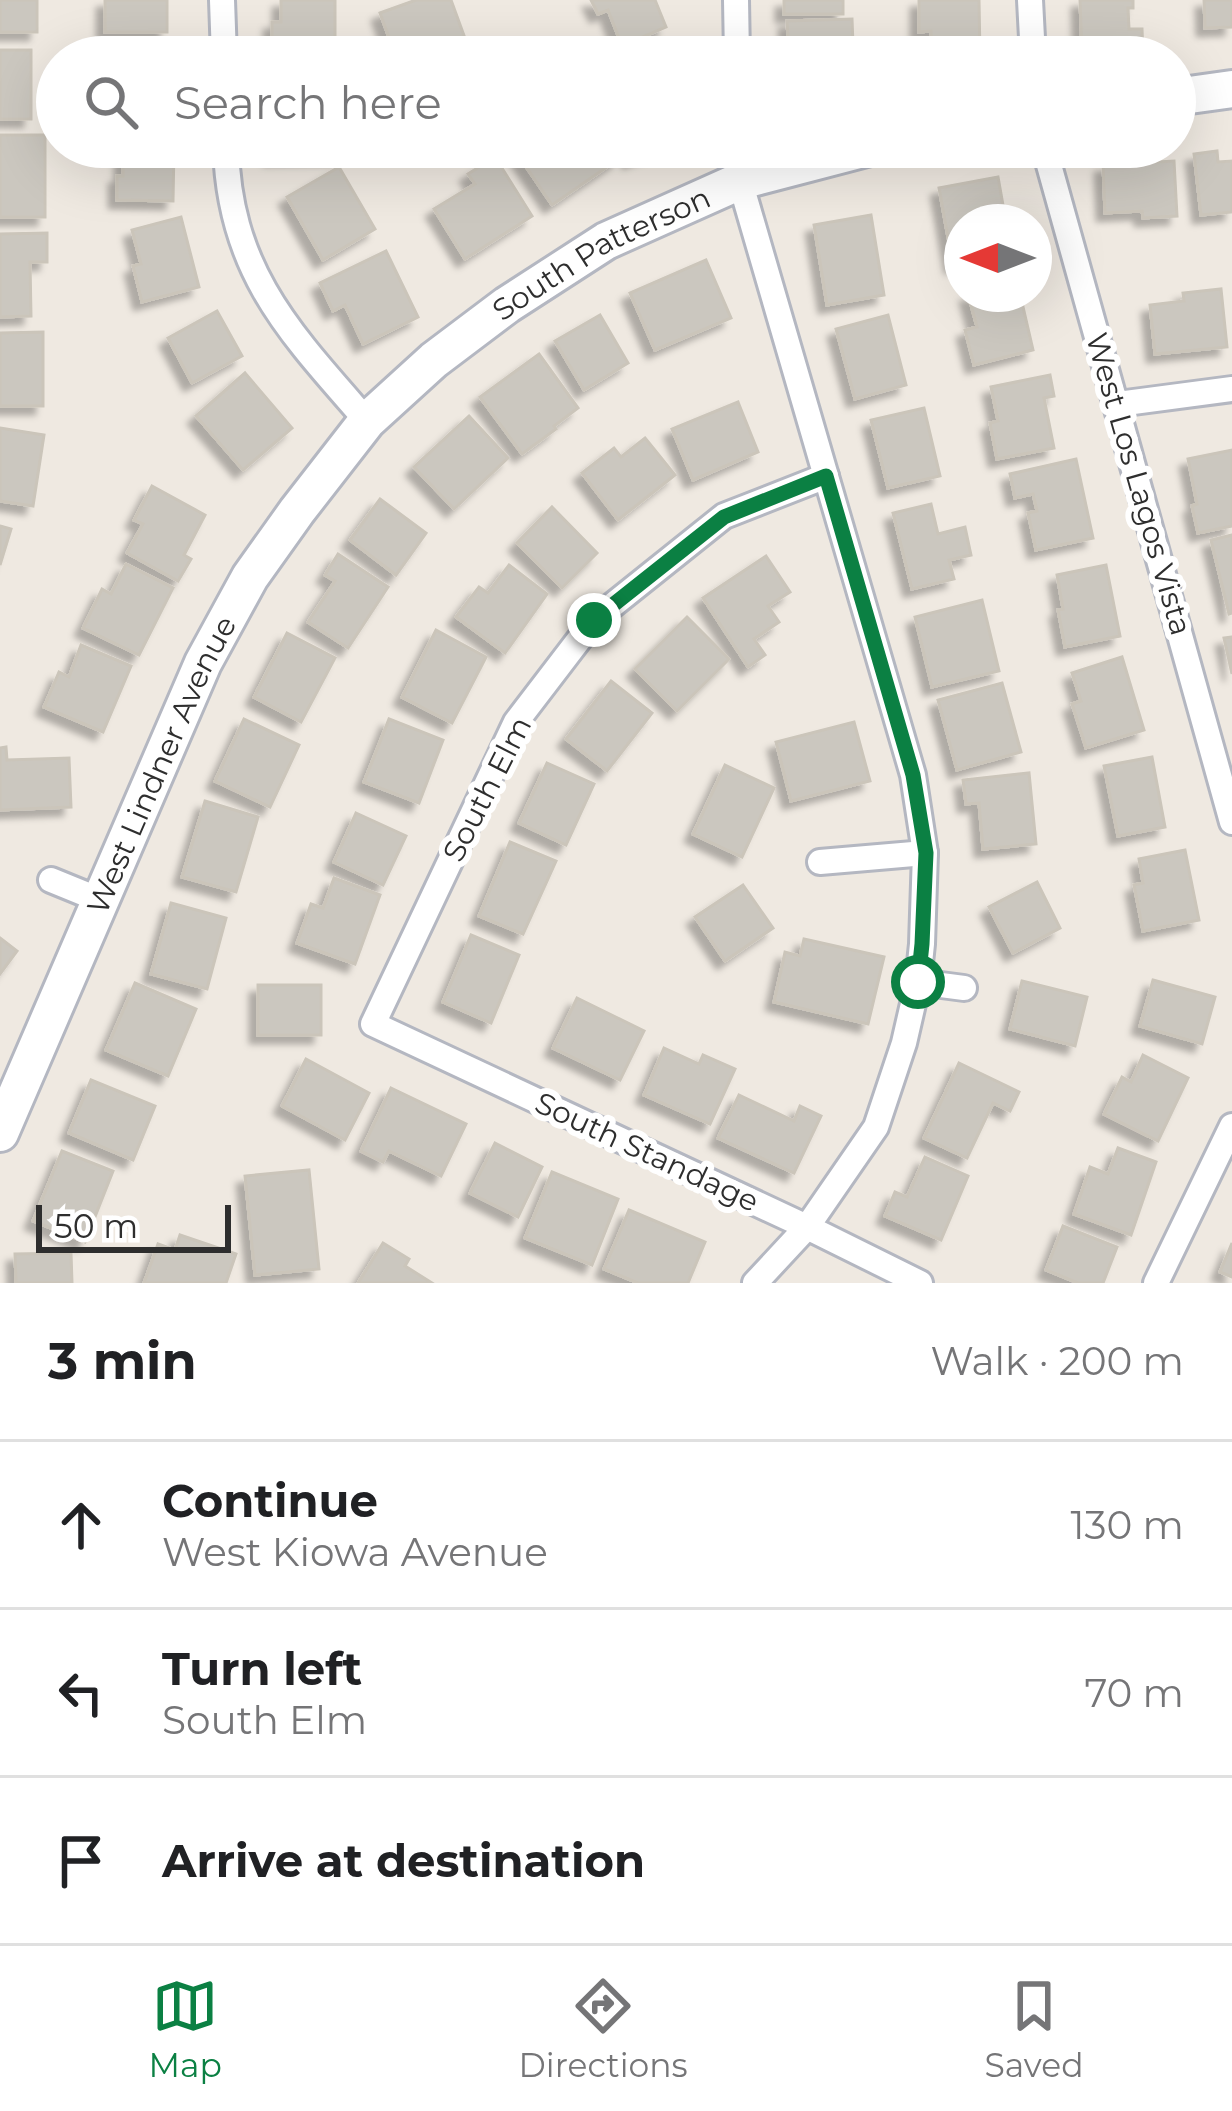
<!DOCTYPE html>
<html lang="en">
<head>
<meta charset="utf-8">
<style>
	body { margin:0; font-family:Montserrat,sans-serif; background:#f2f2f2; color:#202124 }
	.compass { position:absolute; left:944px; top:204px; width:108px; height:108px; border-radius:50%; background:#fff; box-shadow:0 12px 48px #0002; rotate:270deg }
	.scale { position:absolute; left:36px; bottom:30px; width:195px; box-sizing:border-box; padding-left:12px; border:6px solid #2e2e2e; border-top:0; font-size:33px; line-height:42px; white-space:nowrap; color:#2e2e2e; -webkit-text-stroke:9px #fff; paint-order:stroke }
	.stop { position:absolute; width:36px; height:36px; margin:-27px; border:9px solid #0b8043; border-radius:50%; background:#fff }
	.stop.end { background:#0b8043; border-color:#fff; box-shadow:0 3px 12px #0008 }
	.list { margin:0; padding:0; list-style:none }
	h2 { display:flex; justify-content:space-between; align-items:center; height:156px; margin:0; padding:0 48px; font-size:51px }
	h2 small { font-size:39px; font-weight:400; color:#757577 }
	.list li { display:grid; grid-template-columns:78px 1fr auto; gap:36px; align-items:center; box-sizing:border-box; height:168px; padding:0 48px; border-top:3px solid #e0e0e0 }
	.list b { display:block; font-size:45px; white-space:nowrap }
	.list p { margin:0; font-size:39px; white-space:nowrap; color:#757577 }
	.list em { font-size:39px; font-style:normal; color:#757577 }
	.icon { flex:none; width:66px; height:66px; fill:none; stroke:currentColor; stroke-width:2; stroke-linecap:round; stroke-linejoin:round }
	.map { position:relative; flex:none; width:1232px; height:1283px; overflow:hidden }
	.search { position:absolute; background:#fff; box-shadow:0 12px 48px #0002; left:36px; right:36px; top:36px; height:132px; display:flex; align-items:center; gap:30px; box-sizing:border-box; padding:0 42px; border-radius:66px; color:#757577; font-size:45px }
	.sheet { height:660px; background:#fff }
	nav { display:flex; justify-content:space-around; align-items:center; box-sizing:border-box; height:168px; border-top:3px solid #e0e0e0; background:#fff; font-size:33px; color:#757577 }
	nav a { display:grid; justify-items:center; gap:6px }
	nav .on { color:#0b8043 }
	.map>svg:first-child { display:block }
</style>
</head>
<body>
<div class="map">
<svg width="1232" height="1283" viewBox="0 0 1232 1283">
	<defs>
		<filter id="shadow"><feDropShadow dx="-8" dy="8" stdDeviation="3" flood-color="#0004"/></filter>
	</defs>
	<rect width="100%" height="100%" fill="#efe9e1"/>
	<g fill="#cbc7bf" stroke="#cbc5ba" stroke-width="3" filter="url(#shadow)">
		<rect x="0" y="0" width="37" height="32"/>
		<rect x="105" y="0" width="62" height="32"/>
		<path d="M281,0H335V57H272V22H281Z"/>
		<path d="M416,0H451L470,52L461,57H396L380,13Z"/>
		<path d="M591,0H655L666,27L622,46L608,10L598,14Z"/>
		<rect x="784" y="0" width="59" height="14"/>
		<path d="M919,0H979L980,57H914V52H932L931,31L919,32Z"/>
		<path d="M1080,0H1133V8H1128L1129,29H1142L1143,53L1082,55Z"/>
		<path d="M1204,0H1232V27L1205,28Z"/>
		<path d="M852,19L853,45H845V57H789L787,21Z"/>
		<rect x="123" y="43" width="49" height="14"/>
		<rect x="0" y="50" width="31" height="69"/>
		<rect x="0" y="135" width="45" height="82"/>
		<path d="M123,147H174L173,201L117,200V176H123Z"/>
		<path d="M272,147H342V156L272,157Z"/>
		<path d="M530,147H612L620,158L552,205L518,155Z"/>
		<path d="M626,147H667L631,160Z"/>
		<path d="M1217,151L1218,162L1232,161V212L1201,215L1194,154Z"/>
		<path d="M495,157L532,216L465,259L434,209L475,184L468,174Z"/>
		<path d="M1174,161L1177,216L1143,218L1142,211L1105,213L1103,165Z"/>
		<path d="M339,167L375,229L323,260L287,197Z"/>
		<path d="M998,177L1006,222H962V264L953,265L939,188Z"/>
		<path d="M871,215L884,295L827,305L814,225Z"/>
		<path d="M181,217L199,287L142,302L133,266L141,264L132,230Z"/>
		<path d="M47,233V262H30L31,316L0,317V234Z"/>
		<path d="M386,251L418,317L363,344L345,305L333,311L320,283Z"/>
		<path d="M706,260L731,318L655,350L630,293Z"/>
		<path d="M1221,289L1227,347L1155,354L1150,305L1184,301L1183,293Z"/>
		<path d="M968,294H1020L1033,350L974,365L965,330L977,327Z"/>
		<path d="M217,311L242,356L192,383L168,338Z"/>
		<path d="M600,315L628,363L584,390L555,341Z"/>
		<path d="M888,315L906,385L855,399L836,329Z"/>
		<path d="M43,332V406H0V333Z"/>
		<path d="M539,354L578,408L554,426L556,429L522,454L480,397Z"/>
		<path d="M245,373L292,428L243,470L196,416Z"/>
		<path d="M1050,375L1054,396L1044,398L1054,448L997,459L990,423L998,421L991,387Z"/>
		<path d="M738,402L758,452L693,480L672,429Z"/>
		<path d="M924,408L940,476L888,488L871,420Z"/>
		<path d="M469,416L508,458L454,509L414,467Z"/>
		<path d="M0,428L44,435L33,506L0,501Z"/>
		<path d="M645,438L675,475L618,520L582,473L614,448L621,457Z"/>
		<path d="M1232,450V526L1198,533L1192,506L1197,504L1188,459Z"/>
		<path d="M1076,459L1093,538L1036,550L1028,513L1037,511L1033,494L1015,498L1010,474Z"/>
		<path d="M152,486L205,515L184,555L191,559L178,581L127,553L143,524L134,520Z"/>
		<path d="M380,499L426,533L396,575L350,540Z"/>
		<path d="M931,504L938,534L965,527L971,555L949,560L954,579L912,589L893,513Z"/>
		<path d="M552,507L597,553L562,588L517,543Z"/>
		<path d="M0,526L11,529L0,565Z"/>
		<path d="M1232,535V613L1229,614L1211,540Z"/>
		<path d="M338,554L388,587L348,648L308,622L335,581L325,575Z"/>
		<path d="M766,556L790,592L768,606L779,622L754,639L765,655L748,667L703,598Z"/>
		<path d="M126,564L173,588L139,655L83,628L102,589L111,594Z"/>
		<path d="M509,565L547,594L505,653L456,617L479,587L488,593Z"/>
		<path d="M1106,565L1120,636L1065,647L1058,610L1063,609L1057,575Z"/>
		<path d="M982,600L999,671L932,687L915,617Z"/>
		<path d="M687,617L729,659L677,711L635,669Z"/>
		<path d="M436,630L486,657L452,723L402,697Z"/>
		<path d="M287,633L335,658L301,722L254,697Z"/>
		<path d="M1232,637V674L1224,638Z"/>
		<path d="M81,645L131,666L103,732L44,707L59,672L69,677Z"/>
		<path d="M1122,657L1144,730L1086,748L1072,704L1081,701L1072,673Z"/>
		<path d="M611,681L652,713L607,771L566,739Z"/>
		<path d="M1002,683L1021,752L957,770L938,700Z"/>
		<path d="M244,719L299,745L270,807L215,781Z"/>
		<path d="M389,719L443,740L419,803L364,782Z"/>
		<path d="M854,722L870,781L791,801L776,742Z"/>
		<path d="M6,747L7,760L69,758L71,807L0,810V748Z"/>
		<path d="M1152,757L1165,827L1118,836L1104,766Z"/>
		<path d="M547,763L594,784L566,845L519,823Z"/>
		<path d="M725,765L774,788L742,857L693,834Z"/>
		<path d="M1029,773L1036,844L983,849L979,803L966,804L963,780Z"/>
		<path d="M205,801L258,817L236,892L182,877Z"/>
		<path d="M356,813L406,836L383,885L334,862Z"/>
		<path d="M510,842L556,861L523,934L479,916Z"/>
		<path d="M1185,850L1199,920L1143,931L1134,885L1143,883L1139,859Z"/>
		<path d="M334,878L380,895L355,964L297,943L311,904L323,908Z"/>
		<path d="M1037,882L1060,928L1013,953L989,907Z"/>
		<path d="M743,885L773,928L725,961L695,917Z"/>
		<path d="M171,903L226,918L207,989L151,974Z"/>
		<path d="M471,935L519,955L491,1023L443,1002Z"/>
		<path d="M0,938L17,951L0,974Z"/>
		<path d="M804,939L884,957L868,1024L774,1002L785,952L800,956Z"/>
		<path d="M1153,980L1215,997L1202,1044L1140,1026Z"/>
		<path d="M1022,981L1087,997L1075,1046L1010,1029Z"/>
		<path d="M135,983L196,1009L168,1076L106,1050Z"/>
		<rect x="258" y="985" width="63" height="50"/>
		<path d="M577,998L644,1031L620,1080L553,1048Z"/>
		<path d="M664,1048L699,1064L703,1055L735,1069L710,1124L644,1095Z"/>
		<path d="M1143,1055L1188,1078L1158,1141L1104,1114L1122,1077L1131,1082Z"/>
		<path d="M306,1059L369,1093L345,1140L282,1106Z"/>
		<path d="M959,1063L1019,1092L1010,1111L993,1103L967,1158L924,1138Z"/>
		<path d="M91,1080L155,1106L133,1160L69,1133Z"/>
		<path d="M391,1088L466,1124L441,1176L389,1151L383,1162L361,1151Z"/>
		<path d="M739,1095L794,1121L800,1106L821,1116L794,1173L718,1138Z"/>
		<path d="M495,1143L542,1167L518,1217L470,1193Z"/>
		<path d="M1118,1148L1156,1162L1131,1235L1074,1214L1090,1167L1108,1174Z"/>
		<path d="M62,1151L113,1171L85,1242L33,1221Z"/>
		<path d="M925,1157L968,1176L941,1240L885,1216L895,1192L907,1197Z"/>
		<path d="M309,1170L319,1269L255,1275L245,1176Z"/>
		<path d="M552,1172L618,1199L592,1265L525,1238Z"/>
		<path d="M629,1210L705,1242L688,1283H638L604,1269Z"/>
		<path d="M1063,1226L1117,1247L1103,1283H1078L1046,1270Z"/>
		<path d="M180,1235L236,1254L226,1283H144L158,1244L175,1250Z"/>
		<path d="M383,1243L409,1259L405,1266L432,1283H358Z"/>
		<path d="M1232,1243V1277L1220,1272Z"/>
		<path d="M71,1253L72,1283H16L15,1254Z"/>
	</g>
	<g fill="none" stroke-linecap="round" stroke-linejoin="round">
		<g stroke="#b4b7c1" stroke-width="30">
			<g id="street">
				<path d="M222,0L224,57"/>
				<path d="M736,0L737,57"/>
				<path d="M1030,0L1033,57"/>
				<path d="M226,147C229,271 290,333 367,421"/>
				<path d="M740,147V181L913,775L925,853L922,944L918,982L904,1043L876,1127L807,1227L755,1283"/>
				<path d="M1044,147L1232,822"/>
				<path d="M1118,404L1232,389"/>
				<path d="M826,476L724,516L594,620L516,722L373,1024L807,1227L920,1283"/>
				<path d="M820,862L925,853"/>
				<path d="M51,880L100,900"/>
				<path d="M918,982L964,988"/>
				<path d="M1156,1283L1232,1126"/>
			</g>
		</g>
		<g stroke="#b4b7c1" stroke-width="42">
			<g id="secondary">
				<path d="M1175,97L1232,89"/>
				<path id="s1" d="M0,1133L203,663L250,577L297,511L367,421L434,360L507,305L606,241L740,181L870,147"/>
			</g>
		</g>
		<use href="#street" stroke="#fff" stroke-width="24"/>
		<use href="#secondary" stroke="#fff" stroke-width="36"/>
	</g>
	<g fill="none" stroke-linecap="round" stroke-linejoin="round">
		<path stroke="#0b8043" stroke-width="15" d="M594,620L724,517L826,476L913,775L926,853L922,944L918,982"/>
	</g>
	<g text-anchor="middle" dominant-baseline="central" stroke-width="12" stroke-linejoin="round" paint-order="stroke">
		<g font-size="30" fill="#2e2e2e" stroke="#fff">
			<text stroke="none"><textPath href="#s1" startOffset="1095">South Patterson</textPath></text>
			<text transform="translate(1139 484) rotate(74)">West Los Lagos Vista</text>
			<text stroke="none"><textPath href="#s1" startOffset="402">West Lindner Avenue</textPath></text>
			<text transform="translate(487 789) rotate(-63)">South Elm</text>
			<text transform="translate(647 1152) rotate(25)">South Standage</text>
		</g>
	</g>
</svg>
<svg class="compass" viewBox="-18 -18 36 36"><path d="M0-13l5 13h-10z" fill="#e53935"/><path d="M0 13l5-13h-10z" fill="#757577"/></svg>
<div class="scale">50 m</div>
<div class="stop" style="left:918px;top:982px"></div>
<div class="stop end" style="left:594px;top:620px"></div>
<div class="search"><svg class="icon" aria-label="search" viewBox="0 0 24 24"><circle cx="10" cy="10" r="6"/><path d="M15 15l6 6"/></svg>Search here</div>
</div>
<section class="sheet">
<h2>3 min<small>Walk · 200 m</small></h2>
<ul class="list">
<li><svg class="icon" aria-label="ahead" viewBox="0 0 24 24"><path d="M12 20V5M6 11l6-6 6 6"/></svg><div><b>Continue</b><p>West Kiowa Avenue</p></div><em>130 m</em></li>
<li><svg class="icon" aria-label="left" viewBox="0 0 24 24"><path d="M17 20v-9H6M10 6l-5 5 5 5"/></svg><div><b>Turn left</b><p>South Elm</p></div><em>70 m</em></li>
<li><svg class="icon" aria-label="arrive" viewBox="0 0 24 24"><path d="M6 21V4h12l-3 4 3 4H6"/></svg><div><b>Arrive at destination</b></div></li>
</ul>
</section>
<nav>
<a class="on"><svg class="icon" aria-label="map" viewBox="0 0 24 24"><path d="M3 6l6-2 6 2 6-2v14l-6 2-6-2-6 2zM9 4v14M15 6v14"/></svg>Map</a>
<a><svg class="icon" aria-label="directions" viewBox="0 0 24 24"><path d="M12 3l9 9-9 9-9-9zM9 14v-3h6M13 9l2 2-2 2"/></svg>Directions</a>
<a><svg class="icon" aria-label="saved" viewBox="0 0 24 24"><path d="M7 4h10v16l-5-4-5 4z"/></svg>Saved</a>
</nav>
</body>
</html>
